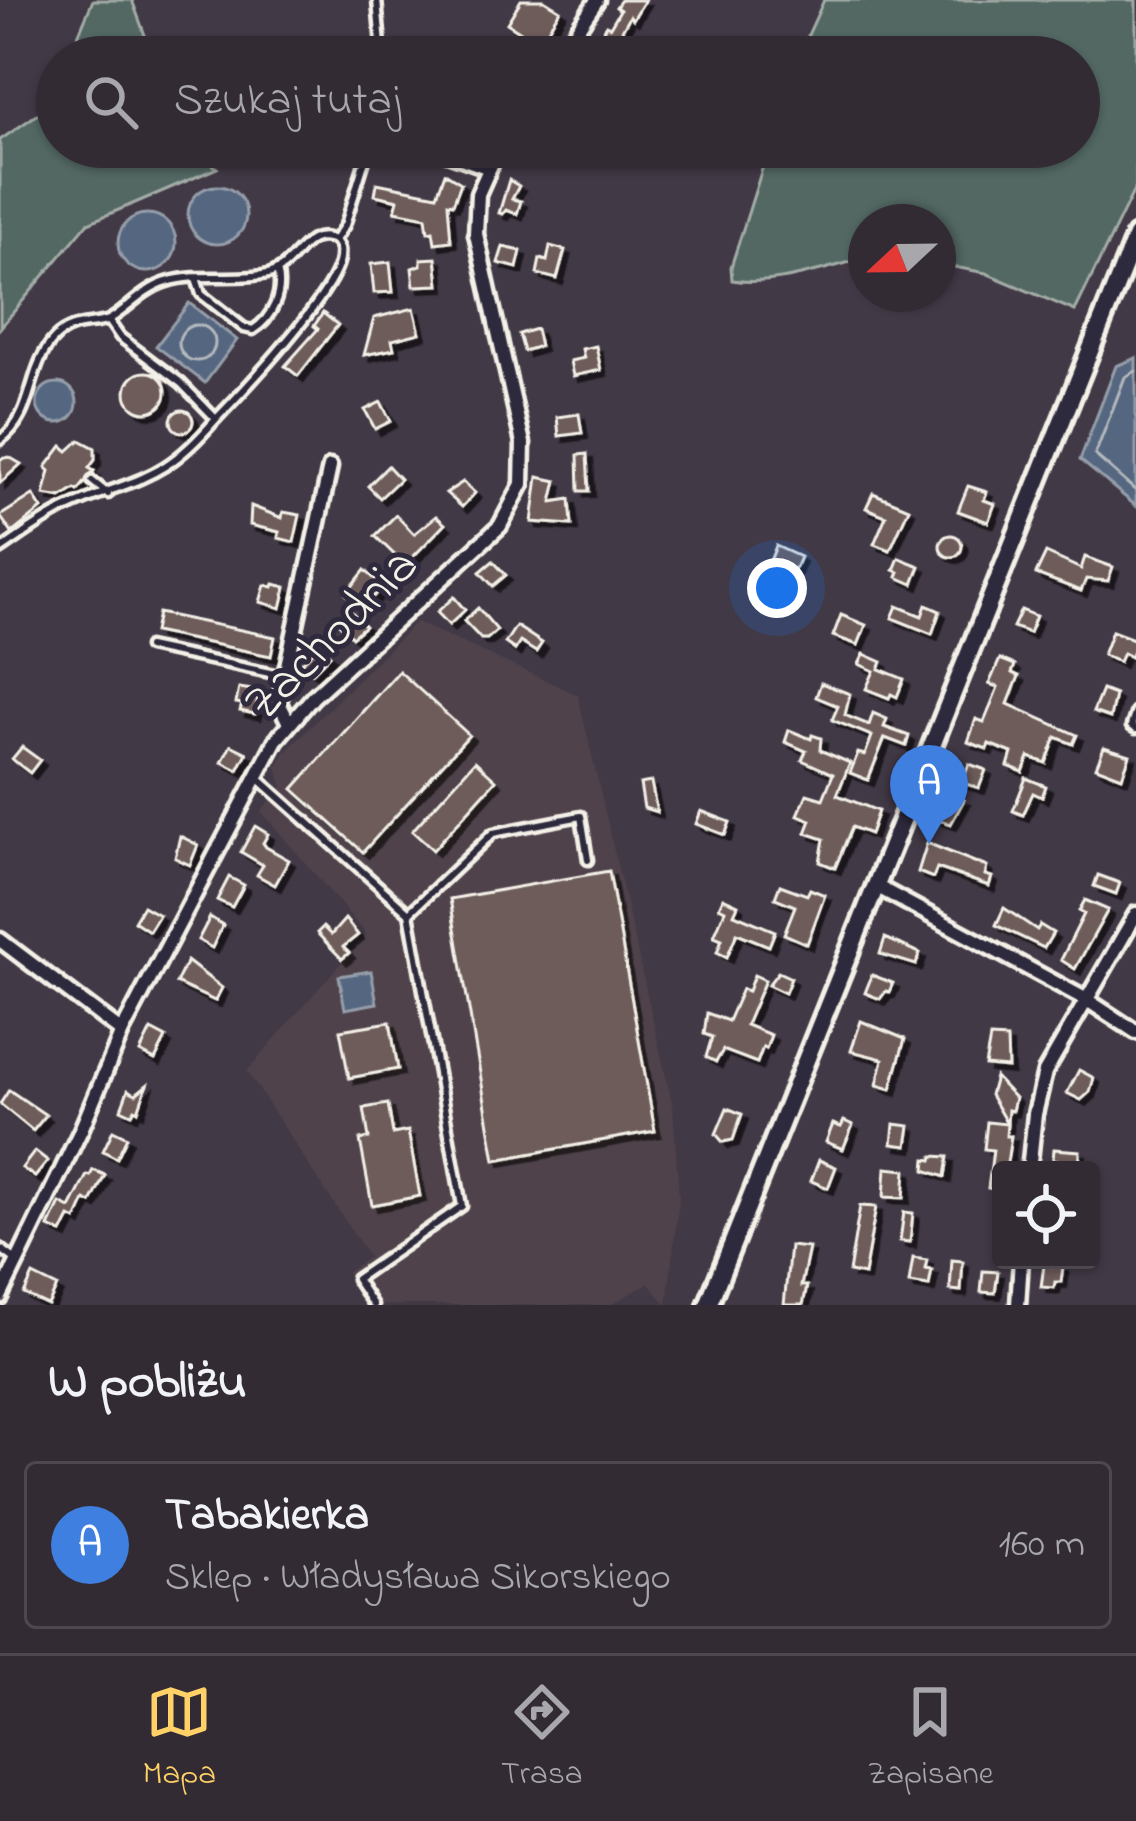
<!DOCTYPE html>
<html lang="pl">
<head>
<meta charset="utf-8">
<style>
	body { margin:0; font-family:"Indie Flower",sans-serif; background:#3a333c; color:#f1f3f6 }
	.controls { position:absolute; right:36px; bottom:36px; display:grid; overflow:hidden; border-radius:12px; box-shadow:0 3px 9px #0004 }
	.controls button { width:108px; height:108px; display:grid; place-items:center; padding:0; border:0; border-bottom:3px solid #4d474f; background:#322b34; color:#f1f3f6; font:60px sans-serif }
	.compass { position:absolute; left:848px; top:204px; width:108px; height:108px; border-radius:50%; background:#322b34; box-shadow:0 3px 9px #0004; rotate:248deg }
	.you { position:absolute; left:777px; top:588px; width:42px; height:42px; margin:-30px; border:9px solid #fff; border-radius:50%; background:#1a73e8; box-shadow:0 0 0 18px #1a73e833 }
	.badge { display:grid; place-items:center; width:78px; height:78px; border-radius:50%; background:#ffd166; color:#fff; font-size:39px; font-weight:700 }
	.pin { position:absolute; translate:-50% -99px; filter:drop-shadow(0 3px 6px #0008) }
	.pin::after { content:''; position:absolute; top:63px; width:42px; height:36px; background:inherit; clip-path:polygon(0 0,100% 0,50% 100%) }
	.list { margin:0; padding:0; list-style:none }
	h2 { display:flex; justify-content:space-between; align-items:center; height:156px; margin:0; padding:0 48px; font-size:51px }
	h2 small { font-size:39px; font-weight:400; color:#a8a7ac }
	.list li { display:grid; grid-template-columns:78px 1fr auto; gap:36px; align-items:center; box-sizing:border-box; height:168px; margin:0 24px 24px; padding:0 24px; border:3px solid #4d474f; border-radius:12px }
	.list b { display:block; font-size:45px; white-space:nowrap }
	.list p { margin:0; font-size:39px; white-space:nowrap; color:#a8a7ac }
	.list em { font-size:39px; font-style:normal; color:#a8a7ac }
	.icon { flex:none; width:66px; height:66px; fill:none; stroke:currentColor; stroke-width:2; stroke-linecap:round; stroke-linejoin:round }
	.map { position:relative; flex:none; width:1136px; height:1305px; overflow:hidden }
	.search { position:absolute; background:#322b34; box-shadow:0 3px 9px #0004; left:36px; right:36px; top:36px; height:132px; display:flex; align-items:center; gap:30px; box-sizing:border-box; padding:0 42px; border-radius:66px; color:#a8a7ac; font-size:45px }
	.sheet { height:348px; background:#322b34 }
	nav { display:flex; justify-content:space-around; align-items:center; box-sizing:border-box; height:168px; border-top:3px solid #4d474f; background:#322b34; font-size:33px; color:#a8a7ac }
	nav a { display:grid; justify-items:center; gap:6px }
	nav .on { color:#ffd166 }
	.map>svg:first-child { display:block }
</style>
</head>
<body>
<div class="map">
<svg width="1136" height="1305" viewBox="0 0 1136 1305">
	<defs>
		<filter id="shadow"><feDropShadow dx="5.5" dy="5.5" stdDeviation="0" flood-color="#0009"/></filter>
	</defs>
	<rect width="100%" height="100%" fill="#423946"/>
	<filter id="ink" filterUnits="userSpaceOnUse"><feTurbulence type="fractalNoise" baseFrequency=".00833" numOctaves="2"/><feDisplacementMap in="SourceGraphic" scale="24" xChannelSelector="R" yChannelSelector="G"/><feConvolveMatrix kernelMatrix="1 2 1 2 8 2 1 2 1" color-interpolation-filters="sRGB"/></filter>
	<g filter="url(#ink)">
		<path fill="#4f434c" d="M416,622L578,695L673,1107L679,1198L667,1305L649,1283L610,1305H363L347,1272L369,1257L247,1071L366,934L261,811L283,787L277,767L285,752Z"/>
		<g fill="#526863" stroke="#a3aca6" stroke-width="3">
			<path d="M93,0H132L153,57H69Z"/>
			<path d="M824,0H1136V186L1075,311L986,273L938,264V222H866V258C824,268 775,287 732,280L731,267L769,147H1079V57H798Z"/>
			<path d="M57,86V147H192L217,168L88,223L0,328V140L48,107Z"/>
		</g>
		<g fill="#556680" stroke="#959eaa" stroke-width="3">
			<circle cx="217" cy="215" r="29"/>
			<circle cx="147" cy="243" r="29"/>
			<path d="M189,303L237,340L205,383L156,346Z"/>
			<path d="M1136,358V506L1080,460L1116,366Z"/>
			<circle cx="57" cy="403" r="20"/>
			<path d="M371,971L377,1003L345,1009L339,976Z"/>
		</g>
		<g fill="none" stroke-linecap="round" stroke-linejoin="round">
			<g stroke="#b4b9be" stroke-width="3">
				<circle cx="197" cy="343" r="18"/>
				<path d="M1136,371L1125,377L1095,455L1136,491"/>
			</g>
		</g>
		<g fill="#6d5b5a" stroke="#f4f1e8" stroke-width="3" filter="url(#shadow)">
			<path d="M521,0H544L560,10L543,37L554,45L546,57H512L527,36L507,23Z"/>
			<path d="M621,0H645L633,19L630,16L607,57H589L606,25L610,27L620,10L616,7Z"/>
			<path d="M445,173L461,183L453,204L448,203L451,241L435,243L433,231L428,232L426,217L395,211L398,200L375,195L377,183L437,195Z"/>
			<path d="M509,180L519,186L512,199L521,201L517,214L506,210L503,214L499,213Z"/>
			<path d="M550,246L565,250L557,279L537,274L540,259L547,261Z"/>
			<path d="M503,247L521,251L517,268L498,263Z"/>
			<path d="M436,258L439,285L414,286L412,268L421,265V259Z"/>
			<path d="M390,262L393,292L374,293L371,264Z"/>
			<path d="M414,308L420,333L392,340L394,349L364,355L374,318Z"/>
			<path d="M323,313L338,325L298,376L285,366L318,329L314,326Z"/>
			<path d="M536,329L540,346L524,351L519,334Z"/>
			<path d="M596,346L601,370L573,376L570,361L584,358L582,349Z"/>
			<circle cx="146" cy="392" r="20"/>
			<path d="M381,402L391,421L375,429L365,410Z"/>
			<circle cx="182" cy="421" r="11"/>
			<path d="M579,414L582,433L559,436L557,417Z"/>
			<path d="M80,440L95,448V460L89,468L94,471L78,491L75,489L61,498L44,495L50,471L46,467L62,446L68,451Z"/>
			<path d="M587,454L589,491H579L578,455Z"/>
			<path d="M9,457L21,464L0,483V459Z"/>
			<path d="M388,466L400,479L380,498L368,486Z"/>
			<path d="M538,477L557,481L552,502L570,499L572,525L532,522Z"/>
			<path d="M463,482L475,493L462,507L446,493Z"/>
			<path d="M968,486L987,492L984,500L995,504L988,522L958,511Z"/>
			<path d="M873,493L909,508L890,550L874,544L886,516L866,508Z"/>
			<path d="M33,495L42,509L12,533L0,516Z"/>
			<path d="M251,506L282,518L283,512L300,515L294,542L278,538L279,532L250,525Z"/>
			<path d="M396,515L414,534L436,516L445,524L405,565L375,536Z"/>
			<circle cx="951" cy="546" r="11"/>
			<path d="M776,546L800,557L794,571L770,561Z"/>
			<path d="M1046,553L1081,569L1085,557L1113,567L1108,581L1086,579L1081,591L1036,574Z"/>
			<path d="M899,558L920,566L913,584L897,577L899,572L894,570Z"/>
			<path d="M493,561L506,575L493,586L480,572Z"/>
			<path d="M365,570L383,587L361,609L346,594Z"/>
			<path d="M274,584L286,587L281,608L260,602L265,585L273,587Z"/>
			<path d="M454,597L465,610L449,625L437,612Z"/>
			<path d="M926,605L940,611L932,634L892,618L897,606L922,616Z"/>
			<path d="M478,608L497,630L487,639H481L464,621Z"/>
			<path d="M350,610L365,626L352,637L338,622Z"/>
			<path d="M1021,610L1036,616L1029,633L1013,627Z"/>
			<path d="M158,613L275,637L271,656L154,632Z"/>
			<path d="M841,615L866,625L858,645L833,636Z"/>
			<path d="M516,626L542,643L536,652L520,642L515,650L505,643Z"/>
			<path d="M1112,631L1136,640L1131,657L1123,653L1119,662L1103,655Z"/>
			<path d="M320,645L330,655L312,673L302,662Z"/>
			<path d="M864,654L882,662L879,669L904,679L897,697L891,694L889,698L866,689L874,671L859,664Z"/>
			<path d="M1000,659L1015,665L1012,673L1019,676L1008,704L1077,735L1073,744L1056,737L1046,763L1029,757L1023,772L1008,766L1012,753L989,744L987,749L968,742L976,719L984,722L998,687L989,684Z"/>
			<path d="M399,671L469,735L363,852L293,789Z"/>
			<path d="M821,683L850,694L845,715L849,717L869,725L873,713L887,719L884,727L909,736L906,746L885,738L868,780L850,773L858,753L865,755L872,736L832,720L838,706L816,697Z"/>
			<path d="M239,688L259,691L255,714L240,711L242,704L236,703Z"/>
			<path d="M1102,690L1115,695L1110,718L1093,712Z"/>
			<path d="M789,730L811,739L812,735L821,738L820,750L850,763L837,795L878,811L870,834L852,827L835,868L820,862L824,839L806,833L811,820L798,815L807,794L823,799L833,774L802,760L806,751L785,742Z"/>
			<path d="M231,745L247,753L238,770L222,762Z"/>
			<path d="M22,747L40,760L30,773L12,759Z"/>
			<path d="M1104,747L1130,755L1122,777L1096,767Z"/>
			<path d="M475,761L496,780L433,850L412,831Z"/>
			<path d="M969,764L986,770L979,788L962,783Z"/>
			<path d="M1026,778L1046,786L1042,797L1033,793L1023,815L1013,811Z"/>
			<path d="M651,782L657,812L644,808L640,784Z"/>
			<path d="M951,795L964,800L951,824L937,819L946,796Z"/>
			<path d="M701,811L730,822L725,835L696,824Z"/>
			<path d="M255,826L268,834L263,843L266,847L289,860L275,885L257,875L263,865L241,852Z"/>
			<path d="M180,836L198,845L190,865L175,858Z"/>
			<path d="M927,843L987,867L985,875L992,877L989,886L937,868L933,878L918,872Z"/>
			<path d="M609,871L655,1131L495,1160L450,899Z"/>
			<path d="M1098,875L1120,883L1116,894L1094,886Z"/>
			<path d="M229,877L244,885L232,907L217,900Z"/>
			<path d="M780,885L807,895L810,889L825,895L807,944L784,934L795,906L775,898Z"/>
			<path d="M723,898L738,905L734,914L775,931L769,946L737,933L727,957L717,952L722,939L714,936L725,910L719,907Z"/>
			<path d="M1085,900L1108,910L1075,969L1061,960L1084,914L1079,911Z"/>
			<path d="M143,906L159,915L149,931L134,921Z"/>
			<path d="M1004,908L1037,930L1040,925L1053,933L1044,948L996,925Z"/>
			<path d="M210,917L223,925L212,948L198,940Z"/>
			<path d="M345,919L358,935L343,947L349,953L342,959L317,933L323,927L331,935Z"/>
			<path d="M885,938L920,953L916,965L880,954Z"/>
			<path d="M187,961L222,988L215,1001L176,983Z"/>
			<path d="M778,972L791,978L785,993L768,985Z"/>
			<path d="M754,975L765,980L746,1025L771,1035L766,1049L763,1047L757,1063L723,1050L716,1062L706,1057L712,1037L704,1034L707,1013L728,1021L742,989L748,991Z"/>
			<path d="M872,975L893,983L889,992L886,991L880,999L865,993Z"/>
			<path d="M861,1021L905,1039L891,1089L877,1085L883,1059L851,1051Z"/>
			<path d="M390,1022L398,1069L349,1078L340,1030Z"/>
			<path d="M151,1030L166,1038L155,1060L140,1052Z"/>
			<path d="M990,1038L1007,1039L1008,1068L985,1066Z"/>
			<path d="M1079,1070L1094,1078L1090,1092L1081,1100L1067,1093Z"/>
			<path d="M995,1077L1015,1098L1012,1111L1008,1110L1007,1124L990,1095Z"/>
			<path d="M147,1085L138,1111L135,1109L132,1114L121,1109L128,1090L136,1094Z"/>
			<path d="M9,1090L46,1115L33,1131L0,1104Z"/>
			<path d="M388,1104L393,1134L408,1131L420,1196L372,1205L360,1140L369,1138L364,1108Z"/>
			<path d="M727,1108L742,1114L733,1140L723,1142L716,1134Z"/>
			<path d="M844,1121L853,1125L843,1149L826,1142L833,1124L841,1127Z"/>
			<path d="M987,1122L1007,1124L1006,1136H1011L1006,1170H1001V1190L988,1188L993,1150L984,1149Z"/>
			<path d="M894,1124L910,1126L907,1146L892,1144Z"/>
			<path d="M113,1130L127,1137L117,1158L103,1151Z"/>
			<path d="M1054,1149L1080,1151L1079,1170H1060L1062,1161L1053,1160Z"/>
			<path d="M35,1151L48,1161L35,1177L22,1168Z"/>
			<path d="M933,1156L948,1157L945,1177L925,1170L926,1159L932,1160Z"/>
			<path d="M819,1160L836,1167L828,1188L811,1181Z"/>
			<path d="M886,1168L906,1170L904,1198L884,1197Z"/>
			<path d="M93,1170L105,1175L91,1203L85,1200L76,1220L70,1217L62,1233L49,1227L60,1203L70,1208L87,1175L90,1176Z"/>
			<path d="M860,1206L876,1207L864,1275L849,1272Z"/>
			<path d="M904,1212L913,1213L910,1242L900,1241Z"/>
			<path d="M790,1246L809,1248L801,1286H807L803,1305H784Z"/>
			<path d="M913,1258L927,1260L925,1269L932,1270L929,1286L909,1283Z"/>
			<path d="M952,1260L963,1261L961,1291L950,1290Z"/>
			<path d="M1044,1265L1063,1267L1061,1282H1055L1054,1288L1041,1287Z"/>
			<path d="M983,1271L998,1272L995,1293L981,1292Z"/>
			<path d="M33,1275L57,1287L48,1305L24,1294Z"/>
		</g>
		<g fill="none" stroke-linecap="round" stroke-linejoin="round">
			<g stroke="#f4f1e8" stroke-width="15">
				<g id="service">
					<path d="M377,0L382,57"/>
					<path d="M196,278L201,294L244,328L253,330C272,318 284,293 277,270"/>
					<path d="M216,419C244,390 336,293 340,258C341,247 340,248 335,240"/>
					<path d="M0,440C36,415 26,367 55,338C71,322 88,326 106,321C121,316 142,289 167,282C199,272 235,281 268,274C297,267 303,226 335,240L345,225L369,147"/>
					<path d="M92,481L108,494"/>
					<path d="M0,550C21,536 42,520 65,509C136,476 160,485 216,419L181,383L120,337L109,321"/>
					<path d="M148,647L284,676"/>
					<path d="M1136,711L1131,726L1136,729"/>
					<path d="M259,779L409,913L462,1206L356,1279L373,1305"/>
					<path d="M409,913L493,833L581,816L588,860"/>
					<path d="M0,1248L16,1260"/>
				</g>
			</g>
			<g stroke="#f4f1e8" stroke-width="21">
				<g id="minor">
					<path d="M559,57L597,0"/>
					<path d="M431,147L487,167"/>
					<path d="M289,723L279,703L330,467"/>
					<path d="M876,886L1087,1000L1136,1032"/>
					<path d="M0,940L122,1032"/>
					<path d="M1029,1170L1035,1114L1045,1072L1136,914"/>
					<path d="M0,1297L81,1130L122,1032L276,740L313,697L500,526L522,484L523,443L476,234L478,194L499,147"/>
					<path d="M1018,1305L1021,1260"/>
				</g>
			</g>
			<g stroke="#f4f1e8" stroke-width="26">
				<path id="secondary" d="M708,1305L1136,236"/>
			</g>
			<use href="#service" stroke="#2f2a3d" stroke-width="6"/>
			<use href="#minor" stroke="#2f2a3d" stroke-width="12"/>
			<use href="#secondary" stroke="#2f2a3d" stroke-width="16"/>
		</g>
	</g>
	<g text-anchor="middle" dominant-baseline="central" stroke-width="10" stroke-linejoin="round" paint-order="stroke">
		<g font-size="51" fill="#f4f1e8" stroke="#2f2a3d">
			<text transform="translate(333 636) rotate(-45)">Zachodnia</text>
		</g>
	</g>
</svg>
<div class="controls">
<button><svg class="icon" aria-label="locate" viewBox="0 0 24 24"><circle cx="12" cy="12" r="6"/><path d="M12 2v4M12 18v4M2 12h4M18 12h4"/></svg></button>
</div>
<svg class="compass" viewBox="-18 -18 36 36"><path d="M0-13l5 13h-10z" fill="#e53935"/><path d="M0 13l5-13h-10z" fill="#a8a7ac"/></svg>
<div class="you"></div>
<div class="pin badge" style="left:929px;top:844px;background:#3f7fe0">A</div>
<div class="search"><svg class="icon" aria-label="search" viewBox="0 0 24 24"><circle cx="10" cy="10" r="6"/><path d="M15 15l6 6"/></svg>Szukaj tutaj</div>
</div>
<section class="sheet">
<h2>W pobliżu<small></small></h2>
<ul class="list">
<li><span class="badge" style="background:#3f7fe0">A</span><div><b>Tabakierka</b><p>Sklep · Władysława Sikorskiego</p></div><em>160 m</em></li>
</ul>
</section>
<nav>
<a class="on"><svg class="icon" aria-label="map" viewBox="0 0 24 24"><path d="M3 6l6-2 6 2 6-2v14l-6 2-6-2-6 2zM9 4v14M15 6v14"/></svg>Mapa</a>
<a><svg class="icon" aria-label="directions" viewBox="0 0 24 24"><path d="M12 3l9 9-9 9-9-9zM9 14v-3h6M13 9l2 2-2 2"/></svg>Trasa</a>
<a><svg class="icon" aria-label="saved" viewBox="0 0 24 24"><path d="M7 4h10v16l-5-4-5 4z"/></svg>Zapisane</a>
</nav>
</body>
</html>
